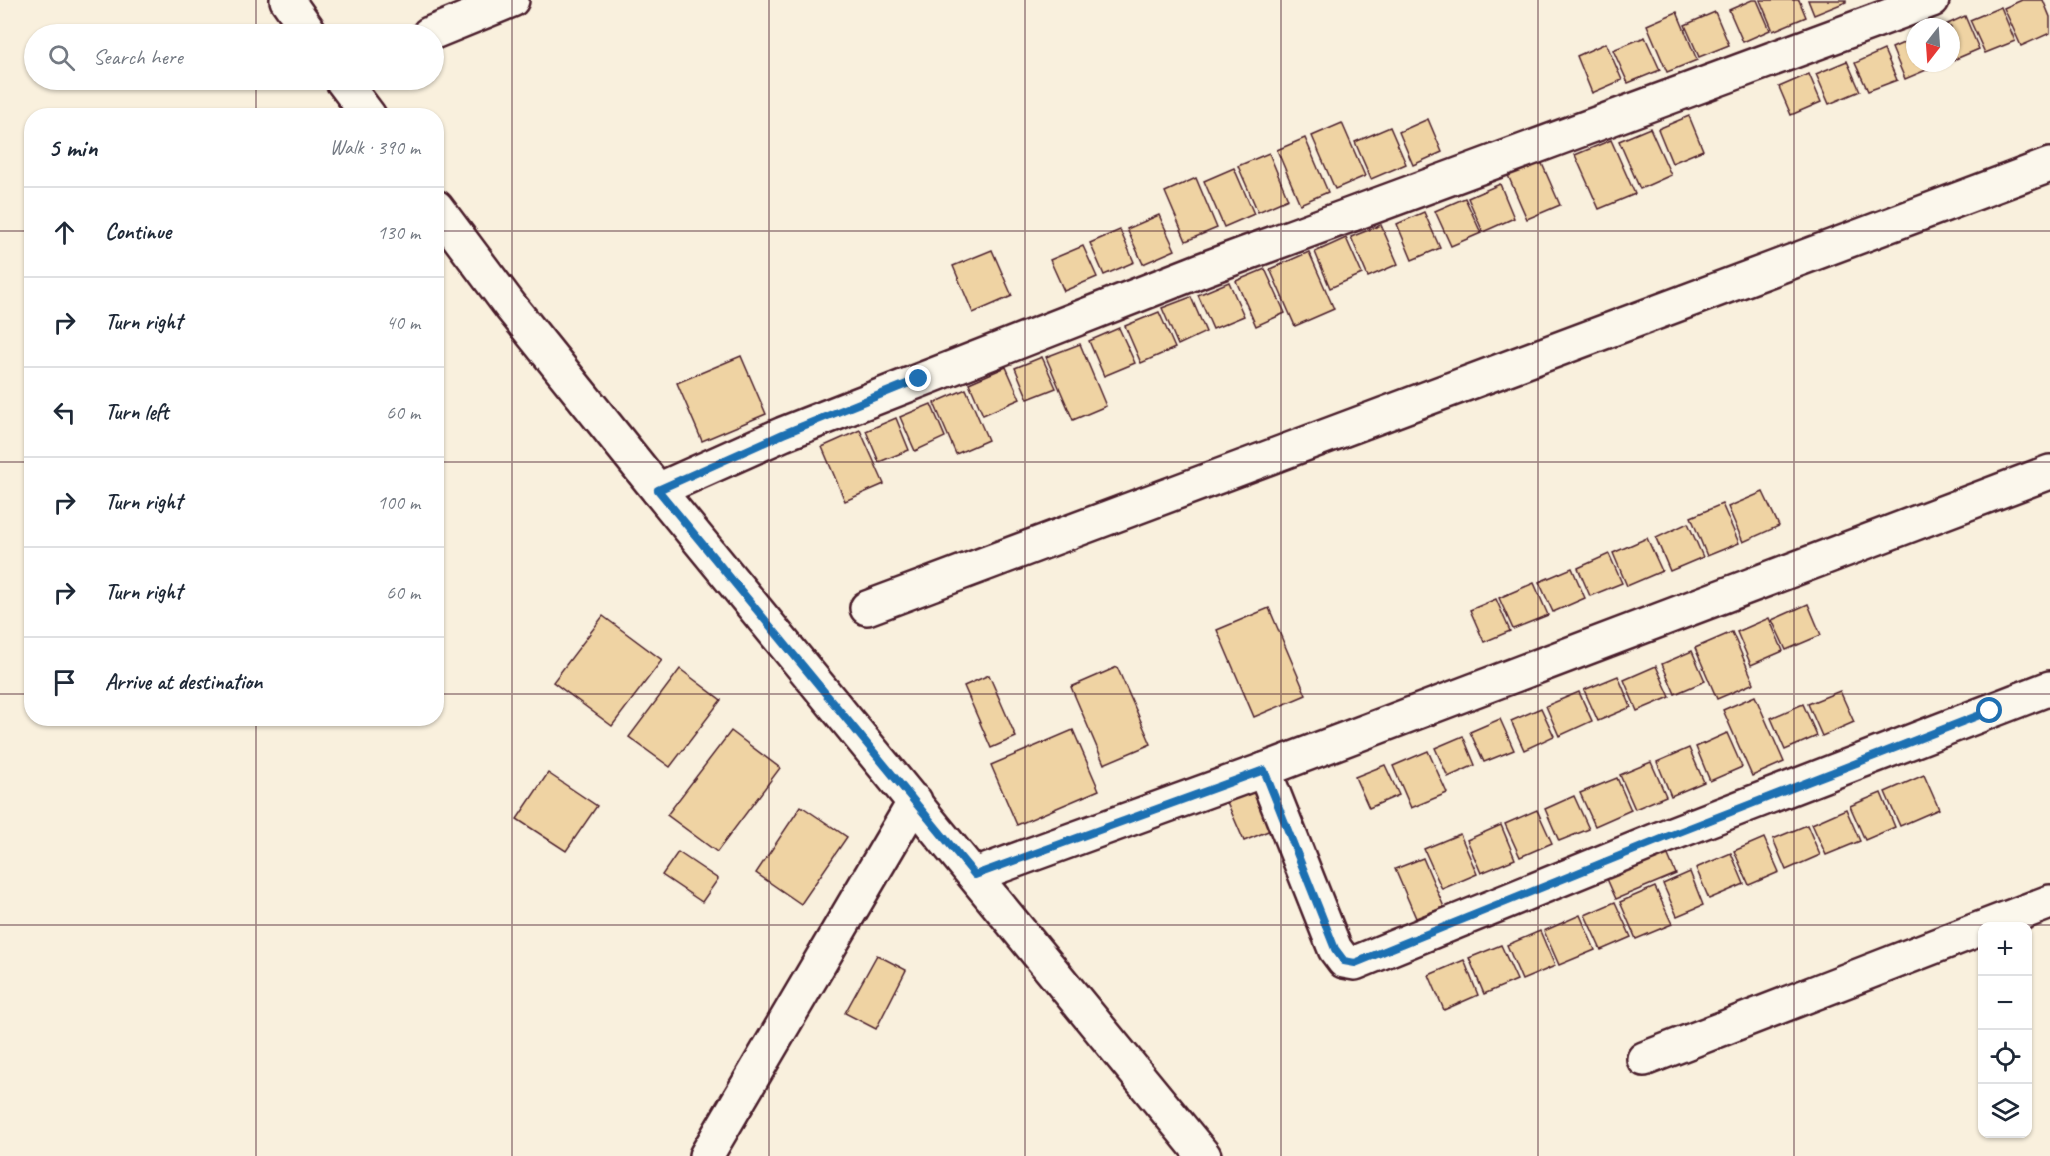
<!DOCTYPE html>
<html lang="en">
<head>
<meta charset="utf-8">
<style>
	body { margin:0; font-family:Caveat,sans-serif; background:#f6f6f7; color:#1f2937 }
	.controls { position:absolute; right:18px; bottom:18px; display:grid; overflow:hidden; border-radius:12px; box-shadow:0 2px 4px #0004 }
	.controls button { width:54px; height:54px; display:grid; place-items:center; padding:0; border:0; border-bottom:2px solid #e0e1e3; background:#fff; color:#1f2937; font:30px sans-serif }
	.compass { position:absolute; left:1906px; top:18px; width:54px; height:54px; border-radius:50%; background:#fff; box-shadow:0 2px 4px #0004; rotate:197deg }
	.stop { position:absolute; width:18px; height:18px; margin:-14px; border:4px solid #1f6fb2; border-radius:50%; background:#fff }
	.stop.end { background:#1f6fb2; border-color:#fff; box-shadow:0 2px 6px #0008 }
	.list { margin:0; padding:0; list-style:none }
	h2 { display:flex; justify-content:space-between; align-items:center; height:78px; margin:0; padding:0 24px; font-size:26px }
	h2 small { font-size:20px; font-weight:400; color:#747a83 }
	.list li { display:grid; grid-template-columns:39px 1fr auto; gap:18px; align-items:center; box-sizing:border-box; height:90px; padding:0 24px; border-top:2px solid #e0e1e3 }
	.list b { display:block; font-size:22px; white-space:nowrap }
	.list em { font-size:20px; font-style:normal; color:#747a83 }
	.icon { flex:none; width:33px; height:33px; fill:none; stroke:currentColor; stroke-width:2; stroke-linecap:round; stroke-linejoin:round }
	.map { position:relative; flex:none; width:2050px; height:1156px; overflow:hidden }
	.search { position:absolute; background:#fff; box-shadow:0 2px 4px #0004; left:24px; top:24px; width:420px; height:66px; display:flex; align-items:center; gap:15px; box-sizing:border-box; padding:0 21px; border-radius:33px; color:#747a83; font-size:22px }
	.panel { position:absolute; background:#fff; box-shadow:0 2px 4px #0004; left:24px; top:108px; width:420px; height:618px; border-radius:24px }
	.map>svg:first-child { display:block }
</style>
</head>
<body>
<div class="map">
<svg width="2050" height="1156" viewBox="0 0 2050 1156">
	<rect width="100%" height="100%" fill="#f9f0dd"/>
	<filter id="ink" filterUnits="userSpaceOnUse"><feTurbulence type="fractalNoise" baseFrequency=".0167" numOctaves="2"/><feDisplacementMap in="SourceGraphic" scale="12" xChannelSelector="R" yChannelSelector="G"/><feConvolveMatrix kernelMatrix="1 2 1 2 8 2 1 2 1" color-interpolation-filters="sRGB"/></filter>
	<g filter="url(#ink)">
		<g fill="#efd3a3" stroke="#4a1f2b" stroke-width="1.5">
			<path d="M1752,0H1757L1770,30L1743,42L1729,10Z"/>
			<path d="M1760,0H1799L1806,17L1773,31Z"/>
			<path d="M1808,0H1846V2L1814,15Z"/>
			<path d="M2022,0H2043L2050,17V33L2021,46L2004,8Z"/>
			<path d="M2001,7L2015,41L1985,53L1970,20Z"/>
			<path d="M1677,12L1697,60L1667,72L1647,25Z"/>
			<path d="M1715,12L1729,45L1699,57L1685,25Z"/>
			<path d="M1965,16L1979,49L1951,61V27H1941Z"/>
			<path d="M1645,37L1660,70L1628,83L1613,50Z"/>
			<path d="M1915,38V63L1938,65L1905,79L1892,48Z"/>
			<path d="M1606,43L1622,80L1592,93L1577,56Z"/>
			<path d="M1884,50L1897,80L1868,91L1855,63Z"/>
			<path d="M1847,61L1860,91L1829,104L1816,74Z"/>
			<path d="M1809,74L1821,102L1791,115L1779,87Z"/>
			<path d="M1689,116L1703,150L1672,163L1658,129Z"/>
			<path d="M1428,119L1442,152L1413,165L1399,132Z"/>
			<path d="M1342,123L1365,176L1335,189L1312,136Z"/>
			<path d="M1390,127L1406,164L1371,179L1355,142Z"/>
			<path d="M1650,128L1671,175L1640,189L1619,141Z"/>
			<path d="M1305,138L1328,192L1300,204L1277,150Z"/>
			<path d="M1611,140L1635,194L1599,209L1575,155Z"/>
			<path d="M1269,153L1288,199L1258,212L1238,166Z"/>
			<path d="M1540,159L1560,205L1527,219L1507,173Z"/>
			<path d="M1234,168L1254,214L1224,227L1204,181Z"/>
			<path d="M1196,178L1217,228L1186,241L1165,192Z"/>
			<path d="M1500,184L1514,218L1483,232L1468,198Z"/>
			<path d="M1465,198L1481,233L1451,246L1435,211Z"/>
			<path d="M1424,212L1440,248L1412,260L1397,224Z"/>
			<path d="M1159,215L1175,250L1143,264L1127,229Z"/>
			<path d="M1381,225L1398,264L1368,277L1351,237Z"/>
			<path d="M1120,230L1134,262L1104,275L1090,243Z"/>
			<path d="M1346,238L1362,274L1330,288L1315,252Z"/>
			<path d="M1083,246L1097,277L1064,291L1050,260Z"/>
			<path d="M992,250L1012,296L973,313L953,266Z"/>
			<path d="M1309,252L1334,309L1295,326L1270,269Z"/>
			<path d="M1265,269L1285,313L1256,326L1236,281Z"/>
			<path d="M1229,282L1244,316L1213,329L1198,295Z"/>
			<path d="M1191,297L1206,332L1178,345L1162,308Z"/>
			<path d="M1159,312L1175,348L1141,363L1125,326Z"/>
			<path d="M1119,328L1135,363L1104,376L1089,341Z"/>
			<path d="M1080,344L1106,406L1073,420L1046,357Z"/>
			<path d="M741,356L766,414L702,441L677,383Z"/>
			<path d="M1042,357L1056,388L1028,399L1015,368Z"/>
			<path d="M1006,367L1020,399L983,415L969,383Z"/>
			<path d="M966,389L988,440L956,454L934,403Z"/>
			<path d="M931,404L945,437L915,451L900,417Z"/>
			<path d="M896,418L909,450L879,462L866,431Z"/>
			<path d="M860,430L884,484L845,501L822,447Z"/>
			<path d="M1763,492L1779,526L1743,542L1728,507Z"/>
			<path d="M1722,504L1739,543L1707,556L1691,517Z"/>
			<path d="M1688,523L1703,557L1670,571L1656,538Z"/>
			<path d="M1647,538L1662,571L1627,586L1613,553Z"/>
			<path d="M1609,554L1622,583L1590,596L1578,568Z"/>
			<path d="M1572,568L1585,598L1553,612L1539,582Z"/>
			<path d="M1534,583L1548,615L1513,629L1499,598Z"/>
			<path d="M1496,599L1510,631L1484,642L1470,610Z"/>
			<path d="M1808,604L1821,635L1786,650L1772,620Z"/>
			<path d="M1269,608L1306,695L1254,717L1217,630Z"/>
			<path d="M603,616L662,660L612,726L553,682Z"/>
			<path d="M1769,618L1783,651L1751,665L1737,632Z"/>
			<path d="M1732,632L1754,683L1717,699L1695,648Z"/>
			<path d="M1692,651L1705,681L1675,694L1662,664Z"/>
			<path d="M1656,666L1670,697L1637,711L1624,680Z"/>
			<path d="M1117,667L1151,744L1104,764L1071,687Z"/>
			<path d="M680,669L721,700L670,767L629,737Z"/>
			<path d="M989,675L1016,737L991,748L964,686Z"/>
			<path d="M1618,676L1631,707L1598,721L1584,690Z"/>
			<path d="M1840,691L1854,722L1822,736L1808,704Z"/>
			<path d="M1579,692L1592,721L1559,736L1546,706Z"/>
			<path d="M1755,696L1784,762L1752,776L1723,710Z"/>
			<path d="M1803,704L1817,736L1785,750L1771,718Z"/>
			<path d="M1541,708L1554,736L1524,750L1511,721Z"/>
			<path d="M1500,719L1514,750L1484,762L1470,732Z"/>
			<path d="M1073,730L1099,790L1017,825L991,765Z"/>
			<path d="M731,731L780,768L717,852L667,815Z"/>
			<path d="M1727,733L1742,767L1710,781L1696,747Z"/>
			<path d="M1463,736L1475,765L1448,777L1435,748Z"/>
			<path d="M1689,748L1704,782L1671,796L1657,762Z"/>
			<path d="M1428,751L1447,793L1411,808L1393,766Z"/>
			<path d="M1651,762L1666,796L1635,809L1620,775Z"/>
			<path d="M1385,765L1399,795L1369,808L1355,777Z"/>
			<path d="M548,773L597,806L566,851L517,819Z"/>
			<path d="M1924,775L1939,809L1900,826L1885,792Z"/>
			<path d="M1617,778L1631,810L1595,826L1580,793Z"/>
			<path d="M1261,788L1278,827L1244,841L1227,802Z"/>
			<path d="M1881,793L1895,827L1865,840L1850,806Z"/>
			<path d="M1574,796L1589,829L1559,841L1545,809Z"/>
			<path d="M801,806L847,837L801,904L756,873Z"/>
			<path d="M1846,809L1860,841L1826,855L1812,824Z"/>
			<path d="M1537,810L1552,843L1520,857L1505,824Z"/>
			<path d="M1501,825L1515,859L1481,873L1467,840Z"/>
			<path d="M1807,825L1820,855L1786,870L1773,839Z"/>
			<path d="M1460,834L1477,874L1442,889L1424,849Z"/>
			<path d="M1764,838L1779,872L1749,885L1734,851Z"/>
			<path d="M1664,846L1676,874L1616,899L1604,872Z"/>
			<path d="M678,852L718,879L702,902L662,875Z"/>
			<path d="M1731,853L1744,884L1709,899L1696,868Z"/>
			<path d="M1423,858L1444,907L1416,918L1395,869Z"/>
			<path d="M1690,872L1703,905L1677,916L1663,884Z"/>
			<path d="M1655,887L1672,924L1636,939L1620,902Z"/>
			<path d="M1615,902L1631,937L1601,950L1585,915Z"/>
			<path d="M1580,915L1595,950L1559,965L1544,931Z"/>
			<path d="M1540,931L1555,966L1522,980L1507,945Z"/>
			<path d="M1501,945L1517,980L1484,994L1469,958Z"/>
			<path d="M877,955L906,970L876,1029L845,1013Z"/>
			<path d="M1464,960L1478,995L1444,1010L1429,975Z"/>
		</g>
		<g fill="none" stroke-linecap="round" stroke-linejoin="round">
			<g stroke="#4a1f2b" stroke-width="38">
				<g id="street">
					<path d="M287,0L311,34"/>
					<path d="M429,34L512,0"/>
					<path d="M342,80L369,116"/>
					<path d="M436,207L511,307L653,484L1204,1156"/>
					<path d="M2050,472L1264,770L1335,949L1344,961L1355,963L1669,835L2050,688"/>
					<path d="M658,490L783,434L1204,269L1932,0"/>
					<path d="M867,608L2050,165"/>
					<path d="M975,875L1264,770"/>
					<path d="M1987,926L2050,902"/>
					<path d="M1644,1059L1982,928"/>
					<path d="M706,1156L915,801"/>
				</g>
			</g>
			<use href="#street" stroke="#fbf7ec" stroke-width="33"/>
		</g>
	</g>
	<g fill="none" stroke-linecap="round" stroke-linejoin="round" filter="url(#ink)">
		<path stroke="#1f6fb2" stroke-width="8" d="M919,379L783,434L658,490L975,875L1264,770L1335,949L1344,961L1355,963L1669,836L1990,711"/>
	</g>
	<path fill="none" stroke="#4a1f2b" stroke-width="1.5" stroke-opacity="0.55" d="M256,0V34M512,0V1156M769,0V1156M1025,0V1156M1281,0V1156M1538,0V1156M1794,0V1156M256,80V116M0,231H32M436,231H2050M0,462H32M436,462H2050M0,694H32M436,694H2050M256,718V1156M0,925H2050"/>
</svg>
<div class="controls">
<button>+</button>
<button>−</button>
<button><svg class="icon" aria-label="locate" viewBox="0 0 24 24"><circle cx="12" cy="12" r="6"/><path d="M12 2v4M12 18v4M2 12h4M18 12h4"/></svg></button>
<button><svg class="icon" aria-label="layers" viewBox="0 0 24 24"><path d="M12 4l9 5-9 5-9-5zM3 14l9 5 9-5"/></svg></button>
</div>
<svg class="compass" viewBox="-18 -18 36 36"><path d="M0-13l5 13h-10z" fill="#e53935"/><path d="M0 13l5-13h-10z" fill="#747a83"/></svg>
<div class="stop" style="left:1990px;top:711px"></div>
<div class="stop end" style="left:919px;top:379px"></div>
<div class="search"><svg class="icon" aria-label="search" viewBox="0 0 24 24"><circle cx="10" cy="10" r="6"/><path d="M15 15l6 6"/></svg>Search here</div>
<section class="panel">
<h2>5 min<small>Walk · 390 m</small></h2>
<ul class="list">
<li><svg class="icon" aria-label="ahead" viewBox="0 0 24 24"><path d="M12 20V5M6 11l6-6 6 6"/></svg><div><b>Continue</b></div><em>130 m</em></li>
<li><svg class="icon" aria-label="right" viewBox="0 0 24 24"><path d="M7 20v-9h11M14 6l5 5-5 5"/></svg><div><b>Turn right</b></div><em>40 m</em></li>
<li><svg class="icon" aria-label="left" viewBox="0 0 24 24"><path d="M17 20v-9H6M10 6l-5 5 5 5"/></svg><div><b>Turn left</b></div><em>60 m</em></li>
<li><svg class="icon" aria-label="right" viewBox="0 0 24 24"><path d="M7 20v-9h11M14 6l5 5-5 5"/></svg><div><b>Turn right</b></div><em>100 m</em></li>
<li><svg class="icon" aria-label="right" viewBox="0 0 24 24"><path d="M7 20v-9h11M14 6l5 5-5 5"/></svg><div><b>Turn right</b></div><em>60 m</em></li>
<li><svg class="icon" aria-label="arrive" viewBox="0 0 24 24"><path d="M6 21V4h12l-3 4 3 4H6"/></svg><div><b>Arrive at destination</b></div></li>
</ul>
</section>
</div>
</body>
</html>
